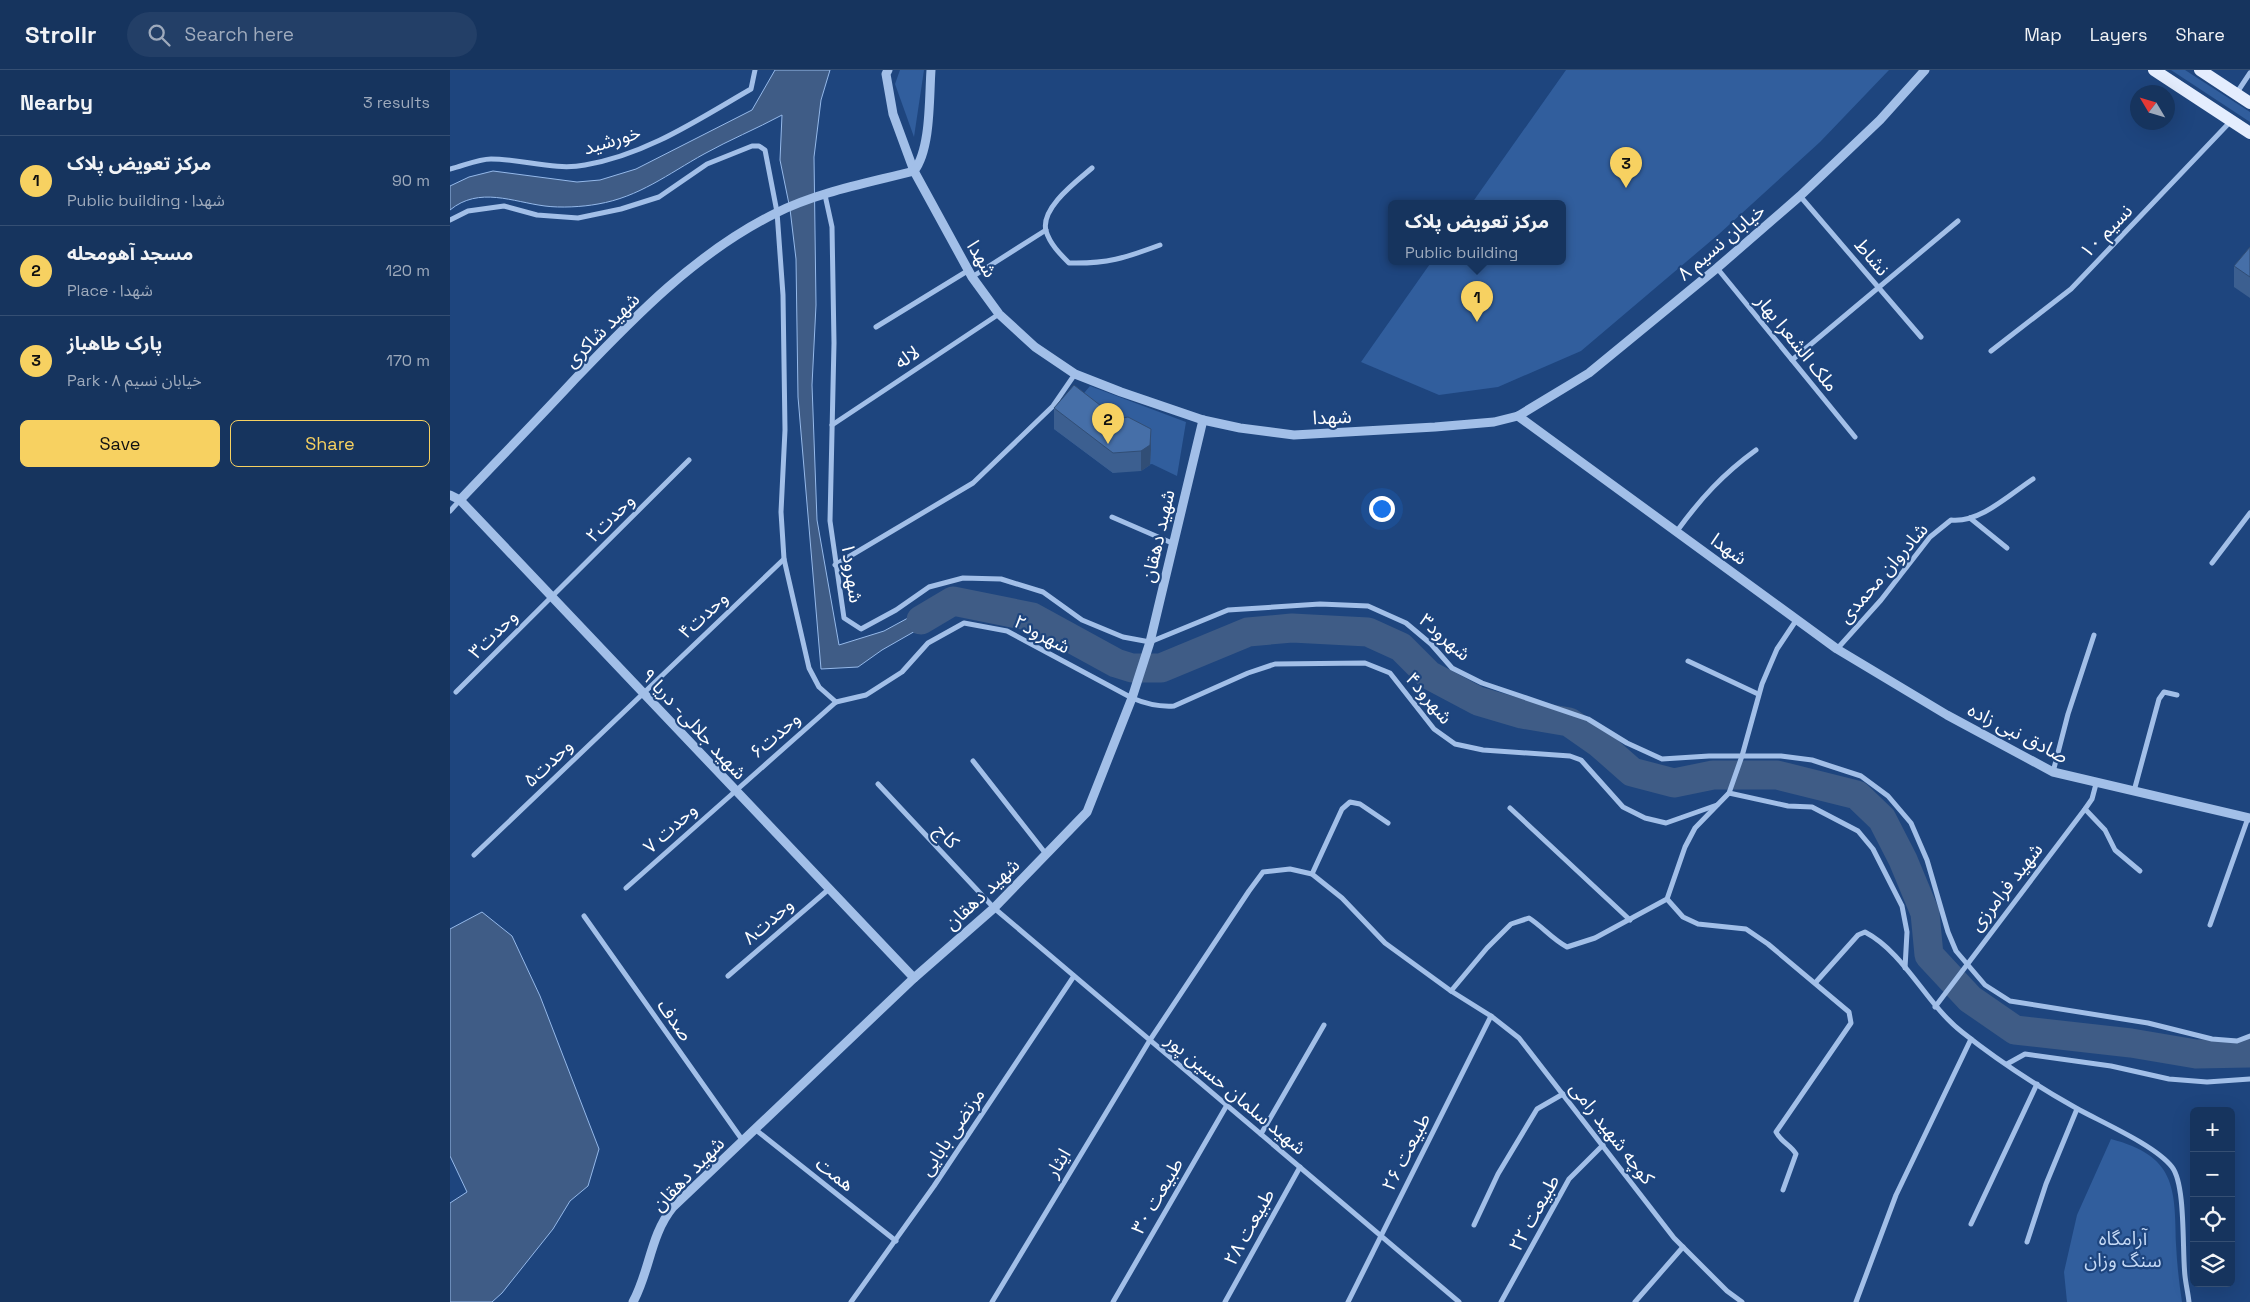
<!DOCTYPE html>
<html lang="en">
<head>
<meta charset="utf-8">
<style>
	body { margin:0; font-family:"Space Grotesk","Noto Sans Arabic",sans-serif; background:#233f67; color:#f1f3f6 }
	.controls { position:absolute; right:15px; bottom:15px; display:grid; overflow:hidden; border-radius:8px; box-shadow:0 5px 20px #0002 }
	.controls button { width:45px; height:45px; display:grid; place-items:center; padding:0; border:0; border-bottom:1px solid #354f73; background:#16345e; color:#f1f3f6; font:25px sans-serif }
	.compass { position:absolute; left:1680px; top:15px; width:45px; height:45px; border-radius:50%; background:#16345e; box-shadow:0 5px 20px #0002; rotate:308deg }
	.you { position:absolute; left:931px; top:438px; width:18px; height:18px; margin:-12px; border:4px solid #fff; border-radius:50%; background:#1a73e8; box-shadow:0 0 0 8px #1a73e833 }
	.badge { display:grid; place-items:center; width:32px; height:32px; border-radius:50%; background:#f7d161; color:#111; font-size:16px; font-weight:700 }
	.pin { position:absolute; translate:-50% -41px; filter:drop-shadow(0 1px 2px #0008) }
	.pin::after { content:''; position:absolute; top:26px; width:18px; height:15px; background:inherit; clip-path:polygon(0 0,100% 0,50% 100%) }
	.popup { position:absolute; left:938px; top:130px; width:178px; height:65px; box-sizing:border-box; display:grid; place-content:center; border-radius:8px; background:#16345e; filter:drop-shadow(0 1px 4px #0005); font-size:16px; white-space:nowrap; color:#9eaabc }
	.popup b { font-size:19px; color:#f1f3f6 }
	.popup::after { content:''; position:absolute; left:50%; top:100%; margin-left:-10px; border:10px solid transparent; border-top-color:#16345e }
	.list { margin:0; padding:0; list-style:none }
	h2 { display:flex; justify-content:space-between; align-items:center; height:65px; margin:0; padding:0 20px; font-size:21px }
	h2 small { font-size:16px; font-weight:400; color:#9eaabc }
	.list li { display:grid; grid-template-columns:32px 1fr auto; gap:15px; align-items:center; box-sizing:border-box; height:90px; padding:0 20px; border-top:1px solid #354f73 }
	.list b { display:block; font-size:19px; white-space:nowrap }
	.list p { margin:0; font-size:16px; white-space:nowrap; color:#9eaabc }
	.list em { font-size:16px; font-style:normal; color:#9eaabc }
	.actions { display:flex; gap:10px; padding:15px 20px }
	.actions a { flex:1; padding:11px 0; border:1px solid #f7d161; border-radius:8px; text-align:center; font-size:18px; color:#f7d161 }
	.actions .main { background:#f7d161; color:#111 }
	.icon { flex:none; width:28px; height:28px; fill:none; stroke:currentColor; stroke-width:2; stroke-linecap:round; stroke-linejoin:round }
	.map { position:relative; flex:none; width:1800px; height:1232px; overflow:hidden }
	header { display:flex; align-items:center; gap:30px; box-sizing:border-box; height:70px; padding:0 25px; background:#16345e; border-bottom:1px solid #354f73 }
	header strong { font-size:24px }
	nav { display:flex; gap:28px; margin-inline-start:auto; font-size:18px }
	.search { width:350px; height:45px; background:#233f67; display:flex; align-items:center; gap:12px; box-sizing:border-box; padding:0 18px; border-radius:28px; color:#9eaabc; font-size:19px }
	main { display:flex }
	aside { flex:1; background:#16345e }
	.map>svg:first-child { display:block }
</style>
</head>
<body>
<header>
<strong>Strollr</strong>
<div class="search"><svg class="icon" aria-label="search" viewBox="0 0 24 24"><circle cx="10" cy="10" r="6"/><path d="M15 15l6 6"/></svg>Search here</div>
<nav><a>Map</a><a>Layers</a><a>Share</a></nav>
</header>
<main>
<aside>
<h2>Nearby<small>3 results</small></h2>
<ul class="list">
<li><span class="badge">1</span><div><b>مرکز تعویض پلاک</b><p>Public building · شهدا</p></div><em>90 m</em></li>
<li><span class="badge">2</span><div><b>مسجد آهومحله</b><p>Place · شهدا</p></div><em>120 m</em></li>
<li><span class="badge">3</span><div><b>پارک طاهباز</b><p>Park · خیابان نسیم ۸</p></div><em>170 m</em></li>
</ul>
<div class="actions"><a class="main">Save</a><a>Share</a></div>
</aside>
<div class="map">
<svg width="1800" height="1232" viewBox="0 0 1800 1232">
	<rect width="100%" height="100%" fill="#1e457e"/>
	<g fill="#315e9d">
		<path d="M450,0H474L464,67L445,14Z"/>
		<path d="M1116,0H1439L1370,72L1269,164L1131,281L1048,317L989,325L911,292L982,191H1112V133H1022Z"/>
		<path d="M1721,0H1735L1800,42V52Z"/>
		<path d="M640,316L736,352L727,406L702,394L663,403L604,359Z"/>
		<path d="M1661,1069C1725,1086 1725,1116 1726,1174C1727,1194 1729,1213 1732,1232H1617L1614,1202L1627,1145Z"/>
	</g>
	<g fill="#3f5c86" stroke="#95b9ea">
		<path d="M325,0H380L371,30L364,87L366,235L362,315L367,450L389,575L434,561L504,523L502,540L432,580L408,597L371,599L348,327L346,189L340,139L330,90L332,45C306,59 279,70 254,84C218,104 189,127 148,134C132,137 110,138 95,136C63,132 29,116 0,140V116L19,107L43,101L127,112L150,110L186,99L302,40Z"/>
		<path d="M32,842L62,866L90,926L149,1079L138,1116L120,1131L103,1159L52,1223L42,1232H0V1133L17,1122L0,1086V859Z"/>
	</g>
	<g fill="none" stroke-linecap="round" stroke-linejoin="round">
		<path stroke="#3f5c86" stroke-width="29" d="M471,550L503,531L582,547L666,593L682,598H711L798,562L842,558L918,562L951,577L979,605L1028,631L1072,644L1119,652L1149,673L1182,702L1224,713L1263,705H1327L1407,725L1432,749L1453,790L1475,843L1479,885L1520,929L1565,960L1681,973L1746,984L1800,983"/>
		<g stroke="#a2bfe8" stroke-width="5">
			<path d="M1786,24L1800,3"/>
			<path d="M642,98C627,111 590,138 596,161C600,174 610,184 619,193C657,194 675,188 710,175"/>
			<path d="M0,99C13,96 28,89 41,89C72,89 105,101 135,95C196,85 249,49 301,19L305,0"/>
			<path d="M375,125L382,157L384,273L380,451L394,548L411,559L446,540L479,517L513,508L551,509L593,522L632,550L673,567L700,572L778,540L870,534L918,536L956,553L981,574L1002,598L1032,613L1138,649L1177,673L1212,689L1259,686H1331L1362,690L1411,706L1438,726L1461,753L1477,790L1498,862L1506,881L1535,915L1560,931L1698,953L1762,969L1787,971L1800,966"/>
			<path d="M1350,126L1471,267"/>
			<path d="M0,150L18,141L54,136L87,145L128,148L171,139L209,127L257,94L302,76H309L315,80L327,142L333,225L335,360L331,442L334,489L359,598L369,617L386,632"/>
			<path d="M1267,198L1405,367"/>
			<path d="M522,207L596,160"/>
			<path d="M426,257L519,200"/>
			<path d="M1541,281L1621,219L1781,51"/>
			<path d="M1342,290L1508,151"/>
			<path d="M382,355L549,244"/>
			<path d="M0,441L10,430"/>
			<path d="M662,447L722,473"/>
			<path d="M1520,448L1557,478"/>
			<path d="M1227,461C1251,428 1273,404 1306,380"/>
			<path d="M1762,493L1800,443"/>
			<path d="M385,495L523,413L603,336L625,304"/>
			<path d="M1387,579L1431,530L1480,467L1501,450C1530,453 1559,425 1583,409"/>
			<path d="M1238,591L1308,624"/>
			<path d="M6,622L239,390"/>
			<path d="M523,691L596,784"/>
			<path d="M1603,702L1618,644L1644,565"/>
			<path d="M428,714L544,838L1009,1232"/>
			<path d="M1684,721L1709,629L1714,622L1727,625"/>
			<path d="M1279,723L1338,736L1362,737L1408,761L1423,779L1452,836L1457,862L1455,898"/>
			<path d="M1060,738L1180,850"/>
			<path d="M1635,739L1655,760L1665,780L1690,801"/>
			<path d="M24,785L334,489"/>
			<path d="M862,804L892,739L900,732L910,734L938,753"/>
			<path d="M176,818L386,632L416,625L452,602L478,573L514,553L557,561L682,628C696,634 709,637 724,636L798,603L825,594L915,593L940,603L984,659L1005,674L1033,680L1120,686L1131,690L1173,737L1195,748L1216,753L1267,735"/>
			<path d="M1217,829L1233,847L1248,854L1296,859L1318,874L1399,942L1401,953L1326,1062C1331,1072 1341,1075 1346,1084L1333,1120"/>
			<path d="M134,846L293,1071"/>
			<path d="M1760,855L1798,748"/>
			<path d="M278,906L379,819"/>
			<path d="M1366,912L1408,865L1415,862C1455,883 1476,934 1512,962C1547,990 1587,1016 1626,1038C1651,1052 1705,1075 1722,1097C1736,1115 1732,1181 1735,1206C1736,1215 1738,1223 1739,1232"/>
			<path d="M1001,921L1037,878L1061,854L1079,848C1093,857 1102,869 1117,877L1145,868L1217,829L1235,777L1245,758L1279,723L1292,686L1312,614L1327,579L1347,549"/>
			<path d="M1485,937L1635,739L1642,729L1646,714"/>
			<path d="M1557,994L1575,984L1661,996L1719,1009L1757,1012L1800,1009"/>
			<path d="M306,1060L446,1171"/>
			<path d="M811,1064L874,955"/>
			<path d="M1521,1154L1587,1014"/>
			<path d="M1024,1155L1048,1104L1087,1039L1113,1024"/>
			<path d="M1577,1172L1596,1114L1627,1039"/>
			<path d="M401,1232L484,1116L624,906"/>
			<path d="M542,1232L700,970L799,821L813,802L840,799L862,804L892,828L935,873L1001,921L1041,946L1069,968L1224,1168L1277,1221L1292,1232"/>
			<path d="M663,1232L777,1035"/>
			<path d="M775,1232L850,1097"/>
			<path d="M898,1232L1041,946"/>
			<path d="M1051,1232L1119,1109L1153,1075"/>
			<path d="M1185,1232L1233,1177"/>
			<path d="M1406,1232L1446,1125L1521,969"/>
		</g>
		<g stroke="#a2bfe8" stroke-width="9">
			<path d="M438,0L436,4L443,44L464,101L522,207L549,244L585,277L625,304L671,322L753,350L790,358L844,365L985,357L1044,352L1068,346L1139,303L1267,198L1350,126L1430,50L1475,0"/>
			<path d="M1068,346L1387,579L1497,645L1603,702L1800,748"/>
			<path d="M0,425L10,430L464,908"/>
			<path d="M10,430C48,390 87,350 125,309C185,246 247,182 326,143C368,122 418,113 464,101C481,79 479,28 481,0"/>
			<path d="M183,1232C200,1201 200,1165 223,1137L464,908L544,838L637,742L682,628L700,572L753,350"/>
		</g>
		<g stroke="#e4edfe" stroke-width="12">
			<path d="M1704,0L1800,63"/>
			<path d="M1750,0L1800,33"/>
		</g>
	</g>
	<g fill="#3c5f90">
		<path d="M1800,177V228L1784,217V196Z"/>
		<path d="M604,338L668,349L701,379L700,395L691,401L663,403L604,359Z"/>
	</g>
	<path fill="#314e76" d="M701,359V379L700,395L691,401V381Z"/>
	<g fill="#466fa8" stroke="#314e76">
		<path d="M1800,177V207L1784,196Z"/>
		<path d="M624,315L668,349L678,347L701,359L700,375L691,381L663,383L604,338Z"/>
	</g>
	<g text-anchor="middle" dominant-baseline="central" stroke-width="4.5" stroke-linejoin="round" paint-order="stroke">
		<g font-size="19" fill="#fff" stroke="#1e457e">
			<text transform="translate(162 70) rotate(-17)">خورشید</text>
			<text transform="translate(1656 161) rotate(-46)">نسیم ۱۰</text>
			<text transform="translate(1271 172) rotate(-40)">خیابان نسیم ۸</text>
			<text transform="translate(1422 187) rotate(50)">نشاط</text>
			<text transform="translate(532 189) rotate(59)">شهدا</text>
			<text transform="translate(152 260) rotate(-45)">شهید شاکری</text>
			<text transform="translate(1347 273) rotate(51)">ملک الشعرا بهار</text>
			<text transform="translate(457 287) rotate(-34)">لاله</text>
			<text transform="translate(882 347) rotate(-2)">شهدا</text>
			<text transform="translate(160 448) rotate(-45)">وحدت۲</text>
			<text transform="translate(708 466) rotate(-77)">شهید دهقان</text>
			<text transform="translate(1279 479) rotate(36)">شهدا</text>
			<text transform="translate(402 503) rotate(82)">شهرود۱</text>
			<text transform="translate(1433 503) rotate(-49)">شادروان محمدی</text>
			<text transform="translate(253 545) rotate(-43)">وحدت۴</text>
			<text transform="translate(43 564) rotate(-45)">وحدت۳</text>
			<text transform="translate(592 564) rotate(28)">شهرود۲</text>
			<text transform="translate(995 567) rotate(41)">شهرود۳</text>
			<text transform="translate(979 628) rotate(50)">شهرود۴</text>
			<text transform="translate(244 654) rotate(47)">شهید جلالی- دریا ۹</text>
			<text transform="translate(1568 663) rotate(27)">صادق نبی زاده</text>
			<text transform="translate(325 665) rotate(-41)">وحدت۶</text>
			<text transform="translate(98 693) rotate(-44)">وحدت۵</text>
			<text transform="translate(220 758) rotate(-42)">وحدت ۷</text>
			<text transform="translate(497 766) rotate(47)">کاج</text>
			<text transform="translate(1556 817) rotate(-52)">شهید فرامرزی</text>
			<text transform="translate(532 824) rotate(-43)">شهید دهقان</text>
			<text transform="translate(318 851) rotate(-41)">وحدت۸</text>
			<text transform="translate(225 950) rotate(55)">صدف</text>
			<text transform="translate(786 1024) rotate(40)">شهید سلمان حسین پور</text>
			<text transform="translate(502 1062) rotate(-56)">مرتضی بابایی</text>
			<text transform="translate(1162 1063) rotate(52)">کوچه شهید رامی</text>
			<text transform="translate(956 1082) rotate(-63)">طبیعت ۲۶</text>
			<text transform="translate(608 1093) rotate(-59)">ایثار</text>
			<text transform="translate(238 1104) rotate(-46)">شهید دهقان</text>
			<text transform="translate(385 1104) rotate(38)">همت</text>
			<text transform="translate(707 1126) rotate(-60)">طبیعت ۳۰</text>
			<text transform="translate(1084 1143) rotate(-61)">طبیعت ۲۲</text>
			<text transform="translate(799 1157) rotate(-61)">طبیعت ۲۸</text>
		</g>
		<g font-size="19" fill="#c6daf6" stroke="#1e457e">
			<text x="1673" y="1168">آرامگاه<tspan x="1673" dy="22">سنگ وزان</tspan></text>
		</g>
	</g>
</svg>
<div class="controls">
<button>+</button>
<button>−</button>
<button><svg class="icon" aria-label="locate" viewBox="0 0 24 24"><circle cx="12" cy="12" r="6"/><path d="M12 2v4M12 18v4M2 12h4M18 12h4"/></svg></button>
<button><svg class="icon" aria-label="layers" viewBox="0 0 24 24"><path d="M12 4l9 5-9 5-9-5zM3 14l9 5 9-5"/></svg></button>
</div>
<svg class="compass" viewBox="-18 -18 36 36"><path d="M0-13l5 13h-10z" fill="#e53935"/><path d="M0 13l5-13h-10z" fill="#9eaabc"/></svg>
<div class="you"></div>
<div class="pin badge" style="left:1027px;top:252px">1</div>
<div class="popup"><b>مرکز تعویض پلاک</b>Public building</div>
<div class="pin badge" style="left:658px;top:374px">2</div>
<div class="pin badge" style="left:1176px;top:118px">3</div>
</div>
</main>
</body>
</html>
